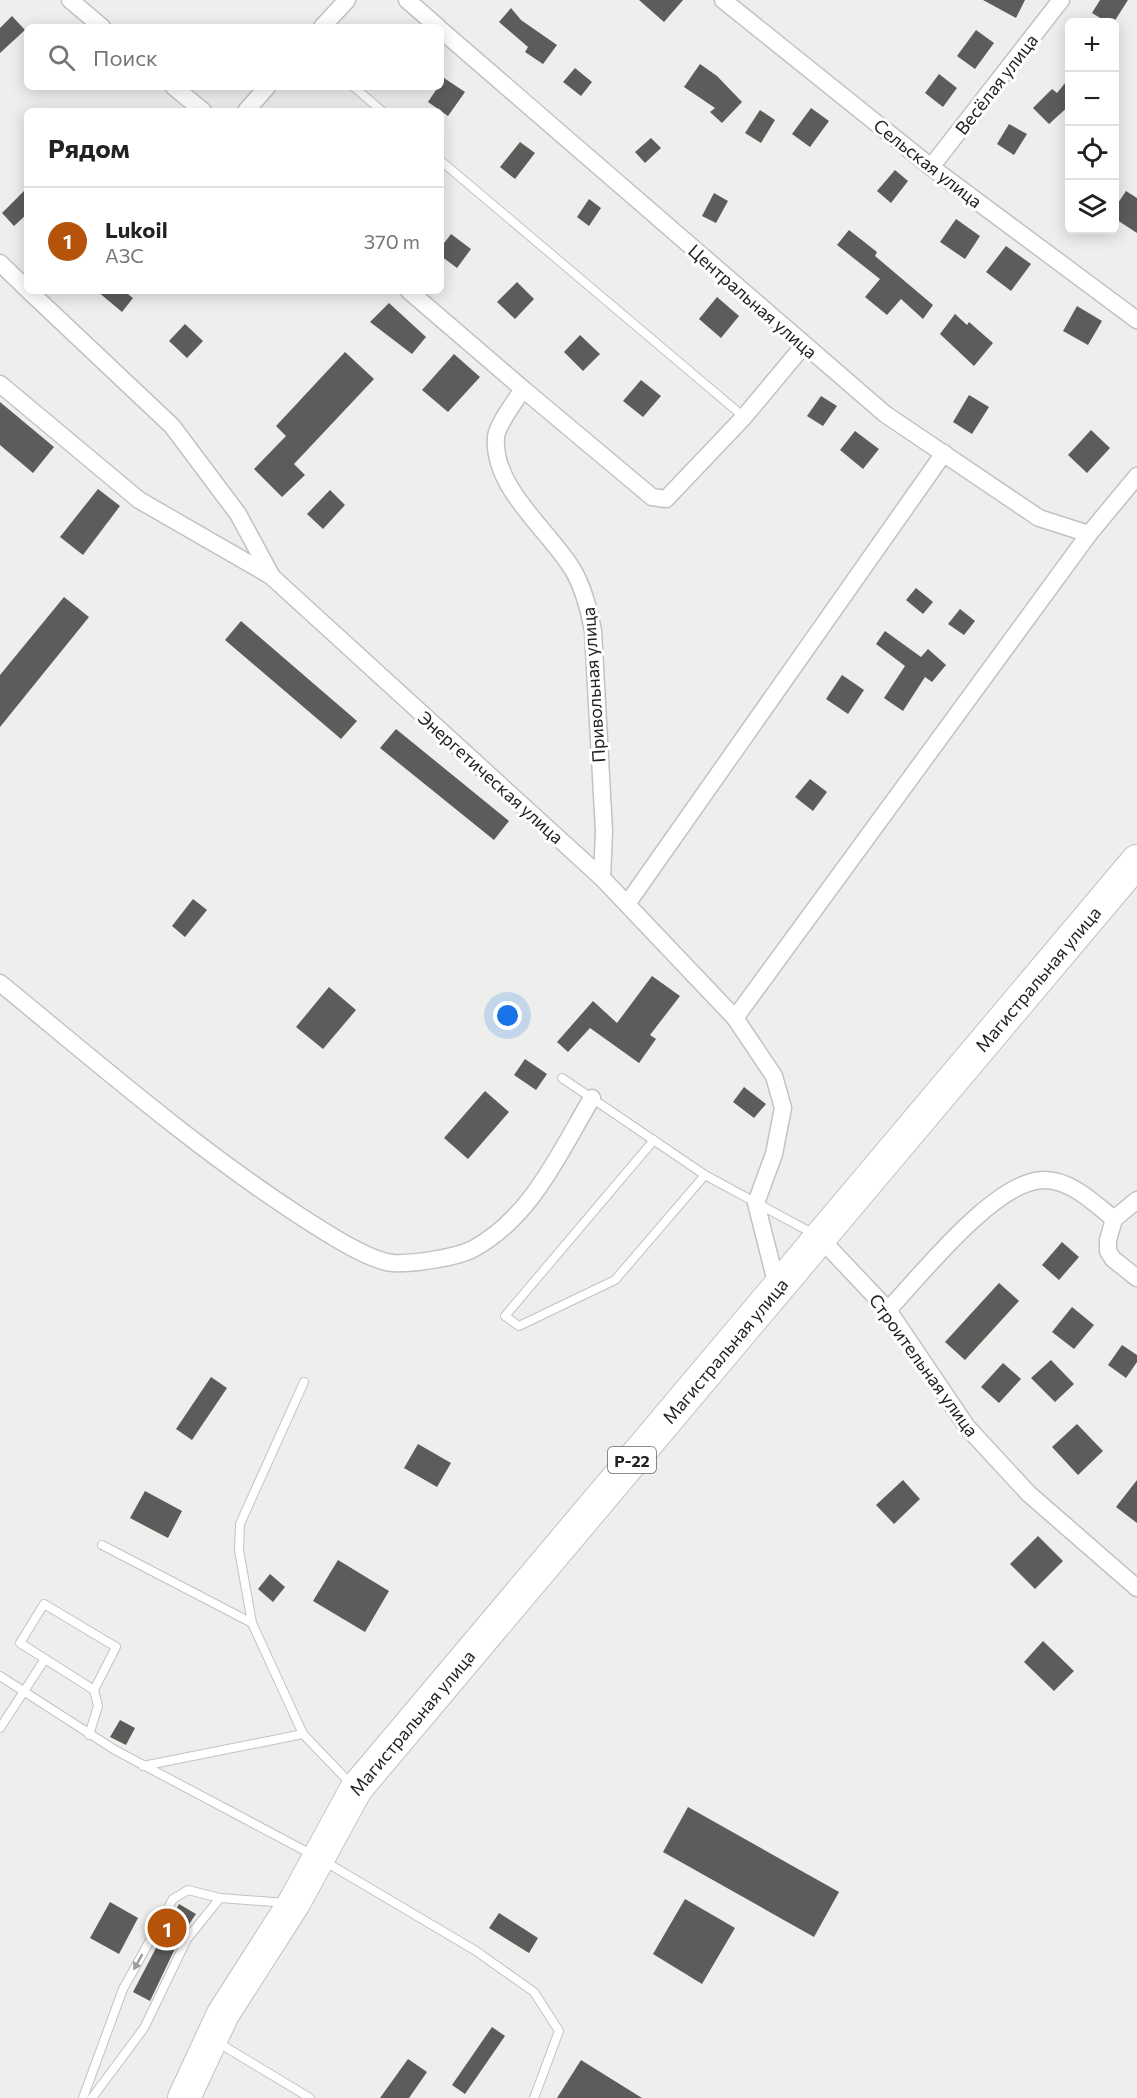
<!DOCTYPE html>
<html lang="ru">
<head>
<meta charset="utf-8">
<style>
	body { margin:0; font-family:Commissioner,sans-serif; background:#f2f2f2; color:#222 }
	.controls { position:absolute; right:18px; top:18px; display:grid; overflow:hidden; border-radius:9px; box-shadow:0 3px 15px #0003 }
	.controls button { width:54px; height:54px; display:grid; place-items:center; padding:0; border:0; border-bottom:2px solid #e0e0e0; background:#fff; color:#222; font:30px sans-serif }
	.you { position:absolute; left:508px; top:1016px; width:21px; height:21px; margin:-15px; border:4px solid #fff; border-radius:50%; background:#1a73e8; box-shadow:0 0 0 9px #1a73e833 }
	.badge { display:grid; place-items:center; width:39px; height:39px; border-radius:50%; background:#b45309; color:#fff; font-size:20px; font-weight:700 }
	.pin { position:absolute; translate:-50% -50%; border:3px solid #fff; box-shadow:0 2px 6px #0006 }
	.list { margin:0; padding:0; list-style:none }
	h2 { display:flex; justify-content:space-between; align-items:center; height:78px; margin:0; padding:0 24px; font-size:26px }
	h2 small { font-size:20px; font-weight:400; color:#767676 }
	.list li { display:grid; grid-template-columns:39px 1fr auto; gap:18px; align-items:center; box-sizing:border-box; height:108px; padding:0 24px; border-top:2px solid #e0e0e0 }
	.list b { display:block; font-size:22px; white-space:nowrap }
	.list p { margin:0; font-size:20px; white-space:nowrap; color:#767676 }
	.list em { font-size:20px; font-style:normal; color:#767676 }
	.icon { flex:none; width:33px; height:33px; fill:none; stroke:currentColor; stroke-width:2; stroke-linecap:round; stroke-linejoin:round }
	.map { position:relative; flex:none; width:1137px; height:2098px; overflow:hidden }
	.search { position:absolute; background:#fff; box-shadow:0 3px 15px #0003; left:24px; top:24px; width:420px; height:66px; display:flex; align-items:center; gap:15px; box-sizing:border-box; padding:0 21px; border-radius:9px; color:#767676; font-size:22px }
	.panel { position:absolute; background:#fff; box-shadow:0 3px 15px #0003; left:24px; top:108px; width:420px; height:186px; border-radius:9px }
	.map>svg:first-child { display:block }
</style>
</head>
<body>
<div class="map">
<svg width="1137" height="2098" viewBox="0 0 1137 2098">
	<rect width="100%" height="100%" fill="#eeefec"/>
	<g fill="#5c5d5a">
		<path d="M639,0H683L664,22Z"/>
		<path d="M983,0H1025L1016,18Z"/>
		<path d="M1100,0H1128L1114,22H1107L1092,13Z"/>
		<path d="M511,8L521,20L557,45L543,64L525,52L528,47L499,22Z"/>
		<path d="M12,16L25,30L0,53V28Z"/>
		<path d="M976,30L994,43L975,69L957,56Z"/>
		<path d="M700,64L717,76L742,102L722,123L710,112L715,108L684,87Z"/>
		<path d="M575,68L592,82L581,96L563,82Z"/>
		<path d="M939,74L957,88L943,107L925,93Z"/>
		<path d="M1070,77V105L1049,124L1033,108L1052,89L1057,93Z"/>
		<path d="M444,78L465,92L448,116L428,102L438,87H441Z"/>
		<path d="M811,108L829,121L810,147L792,134Z"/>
		<path d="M760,110L775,120L761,143L745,133Z"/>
		<path d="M1009,124L1027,134L1014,155L997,144Z"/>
		<path d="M651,138L661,148L645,163L635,152Z"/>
		<path d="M520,142L535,153L515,179L500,167Z"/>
		<path d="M895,170L908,181L891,203L877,191Z"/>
		<path d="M27,188V214L14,226L2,213Z"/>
		<path d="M1126,191L1137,198V233L1114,218V209Z"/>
		<path d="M714,193L728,201L716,223L702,216Z"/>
		<path d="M589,199L601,208L589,226L577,217Z"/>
		<path d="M956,219L980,236L965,259L940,242Z"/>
		<path d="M849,230L877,252L875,256L933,305L923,319L901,299L887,315L865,297L880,279L837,245Z"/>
		<path d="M451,234L471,249L457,268L441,256V247Z"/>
		<path d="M1006,246L1031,264L1011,291L986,272Z"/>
		<path d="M517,282L534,299L515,319L497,302Z"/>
		<path d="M97,291H124L133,298L122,312Z"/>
		<path d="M717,297L739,316L721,338L699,319Z"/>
		<path d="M389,303L426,337L412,354L370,322Z"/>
		<path d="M1077,306L1102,321L1088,345L1063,331Z"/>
		<path d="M955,314L967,325L969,322L993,343L974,366L940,334Z"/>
		<path d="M185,324L203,341L187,358L169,341Z"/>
		<path d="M580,335L600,354L583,371L564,352Z"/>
		<path d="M345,352L374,379L294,464L305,475L282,497L254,469L286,436L276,426Z"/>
		<path d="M454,354L480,377L448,412L422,390Z"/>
		<path d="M641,380L661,396L643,417L623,401Z"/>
		<path d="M969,395L989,407L972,434L953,422Z"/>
		<path d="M821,396L837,406L823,426L807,416Z"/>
		<path d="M0,402L54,447L33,473L0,445Z"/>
		<path d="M1091,430L1110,448L1087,473L1068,455Z"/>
		<path d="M855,431L879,449L863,469L840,450Z"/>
		<path d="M98,489L120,506L83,555L60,537Z"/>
		<path d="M330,490L345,505L323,529L307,514Z"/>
		<path d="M916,588L933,602L923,614L906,600Z"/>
		<path d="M64,597L89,617L0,727V675Z"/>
		<path d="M960,609L975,621L964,635L948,624Z"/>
		<path d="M241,621L357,721L341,739L225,640Z"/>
		<path d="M885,631L921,657L928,649L946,665L932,682L925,677L903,711L884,698L905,666L876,644Z"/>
		<path d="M842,675L864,690L848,714L826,699Z"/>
		<path d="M396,729L509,821L494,840L380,748Z"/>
		<path d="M810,779L827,792L813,811L795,797Z"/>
		<path d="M193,899L207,910L185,937L172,926Z"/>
		<path d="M652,976L680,996L650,1035L656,1039L639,1063L590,1028L568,1052L557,1042L593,1001L617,1023Z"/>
		<path d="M329,987L356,1010L323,1049L296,1027Z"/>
		<path d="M525,1059L547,1074L536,1090L514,1075Z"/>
		<path d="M744,1087L766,1104L754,1118L733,1102Z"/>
		<path d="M485,1091L509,1112L468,1159L444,1138Z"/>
		<path d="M1062,1242L1079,1257L1059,1280L1042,1265Z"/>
		<path d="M999,1283L1019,1301L965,1360L945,1342Z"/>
		<path d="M1072,1307L1094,1325L1074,1349L1052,1332Z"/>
		<path d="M1122,1345L1137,1355V1362L1126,1378L1108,1365Z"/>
		<path d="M1051,1360L1074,1384L1055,1402L1031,1378Z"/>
		<path d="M1003,1363L1021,1379L999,1403L981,1387Z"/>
		<path d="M211,1377L227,1388L192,1440L176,1429Z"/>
		<path d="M1077,1424L1103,1451L1078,1475L1052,1447Z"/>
		<path d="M418,1444L451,1463L437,1487L404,1468Z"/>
		<path d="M903,1480L920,1499L894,1524L876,1505Z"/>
		<path d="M1137,1480V1523L1116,1507Z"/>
		<path d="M145,1491L182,1511L168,1538L130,1518Z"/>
		<path d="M1038,1536L1063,1561L1035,1589L1010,1564Z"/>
		<path d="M338,1560L389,1591L365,1632L313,1601Z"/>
		<path d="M270,1574L285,1587L273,1602L258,1589Z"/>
		<path d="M1043,1641L1074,1671L1054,1691L1024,1662Z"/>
		<path d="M120,1720L135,1728L126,1745L110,1737Z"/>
		<path d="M688,1807L839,1892L814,1937L663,1852Z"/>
		<path d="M685,1899L735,1928L702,1984L653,1954Z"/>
		<path d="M110,1902L138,1918L119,1954L90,1938Z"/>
		<path d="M179,1904L196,1914L181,1936L150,2001L133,1992Z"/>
		<path d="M499,1913L538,1938L529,1953L489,1928Z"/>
		<path d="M492,2027L505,2036L465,2094L452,2085Z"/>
		<path d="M408,2059L427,2072L409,2098H380Z"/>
		<path d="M581,2060L642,2098H557Z"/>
	</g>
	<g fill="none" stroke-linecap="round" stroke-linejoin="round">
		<g stroke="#c2c3c0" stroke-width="10">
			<g id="lane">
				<path d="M354,87L382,111"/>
				<path d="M441,161L744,417"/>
				<path d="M562,1078L705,1175L814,1234"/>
				<path d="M654,1140L505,1316L519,1326L615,1280L705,1175"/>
				<path d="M102,1545L252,1623L303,1734L352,1785"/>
				<path d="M252,1623L239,1550L240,1524L304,1382"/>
				<path d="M0,1676L115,1750L313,1855"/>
				<path d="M0,1728L45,1659"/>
				<path d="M89,1735L98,1706L94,1690L116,1647L44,1604L20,1643L94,1690"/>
				<path d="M143,1766L303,1734"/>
				<path d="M324,1861L476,1951L534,1992L559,2031L534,2098"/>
				<path d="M217,2042L310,2098"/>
				<path d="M83,2098L123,1989L173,1899L188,1890L220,1898"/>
				<path d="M92,2098L144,2028L187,1939L220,1898L287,1903"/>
			</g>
		</g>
		<g stroke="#c2c3c0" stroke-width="19">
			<g id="street">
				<path d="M70,0L102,27"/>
				<path d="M407,0L438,27"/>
				<path d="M723,0L931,167L1137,320"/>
				<path d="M322,27L347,0"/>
				<path d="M441,30L885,414L1039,518L1089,534"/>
				<path d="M174,87L203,111"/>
				<path d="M246,111L267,87"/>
				<path d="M931,167L1061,0"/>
				<path d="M0,263L27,289"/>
				<path d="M29,291L172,426L238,514L271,575"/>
				<path d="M409,291L523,389C516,400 497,425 496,437C492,488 549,530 573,570C584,589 589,609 593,631L604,831L602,878"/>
				<path d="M0,384L139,500L271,576L602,878L735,1018L774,1076L783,1108L774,1154L756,1203L777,1286"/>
				<path d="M523,389L652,497L666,499L744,417L804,345"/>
				<path d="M627,904L944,453"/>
				<path d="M0,983C99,1064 194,1147 300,1216C322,1230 368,1261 393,1263C413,1264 455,1258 473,1249C532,1217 559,1153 592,1098"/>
				<path d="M735,1018L1089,534L1137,476"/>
				<path d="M1137,1200L1114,1219L1108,1240V1251L1113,1259L1137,1278"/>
				<path d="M819,1237L888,1310L967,1427L1029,1494L1137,1588"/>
				<path d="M888,1310C921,1275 995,1181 1043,1180C1070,1179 1094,1203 1114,1219"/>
			</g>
		</g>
		<g stroke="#c2c3c0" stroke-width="34">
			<g id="highway">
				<path id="s1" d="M184,2098L223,2014L294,1903L356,1789L1137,861"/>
			</g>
		</g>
		<use href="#lane" stroke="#fff" stroke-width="8"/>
		<use href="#street" stroke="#fff" stroke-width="16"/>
		<use href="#highway" stroke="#fff" stroke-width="32"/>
	</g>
	<defs><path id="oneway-solid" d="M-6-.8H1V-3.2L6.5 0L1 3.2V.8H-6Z" transform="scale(1.5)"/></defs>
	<use fill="#9c9c9b" href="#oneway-solid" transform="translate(138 1962) rotate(119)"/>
	<g text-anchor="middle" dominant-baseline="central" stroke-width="6" stroke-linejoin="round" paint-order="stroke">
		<rect fill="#fff" stroke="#646564" stroke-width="1.5" x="608" y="1447" width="48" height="26" rx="4.5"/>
		<g font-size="16" font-weight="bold" fill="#222321">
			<text x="632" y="1460">Р-22</text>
		</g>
		<g font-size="18" fill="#222321" stroke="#fff">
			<text transform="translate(996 84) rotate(-52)">Весёлая улица</text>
			<text transform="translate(928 163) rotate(38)">Сельская улица</text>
			<text transform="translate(753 301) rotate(41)">Центральная улица</text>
			<text transform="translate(593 685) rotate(-94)">Привольная улица</text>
			<text transform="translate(491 777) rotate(42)">Энергетическая улица</text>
			<text stroke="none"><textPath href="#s1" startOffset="1413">Магистральная улица</textPath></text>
			<text stroke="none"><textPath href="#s1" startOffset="927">Магистральная улица</textPath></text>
			<text transform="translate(924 1365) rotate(54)">Строительная улица</text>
			<text stroke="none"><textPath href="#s1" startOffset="441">Магистральная улица</textPath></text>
		</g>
	</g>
</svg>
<div class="controls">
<button>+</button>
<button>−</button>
<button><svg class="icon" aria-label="locate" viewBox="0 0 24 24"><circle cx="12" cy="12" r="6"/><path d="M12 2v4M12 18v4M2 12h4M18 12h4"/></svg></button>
<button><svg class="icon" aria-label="layers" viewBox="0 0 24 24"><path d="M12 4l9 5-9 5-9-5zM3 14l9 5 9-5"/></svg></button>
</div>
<div class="you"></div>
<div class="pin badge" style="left:167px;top:1928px">1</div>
<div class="search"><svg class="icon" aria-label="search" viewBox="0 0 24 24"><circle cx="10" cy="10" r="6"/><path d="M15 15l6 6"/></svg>Поиск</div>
<section class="panel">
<h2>Рядом<small></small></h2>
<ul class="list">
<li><span class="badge">1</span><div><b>Lukoil</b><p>АЗС</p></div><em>370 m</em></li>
</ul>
</section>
</div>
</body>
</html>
